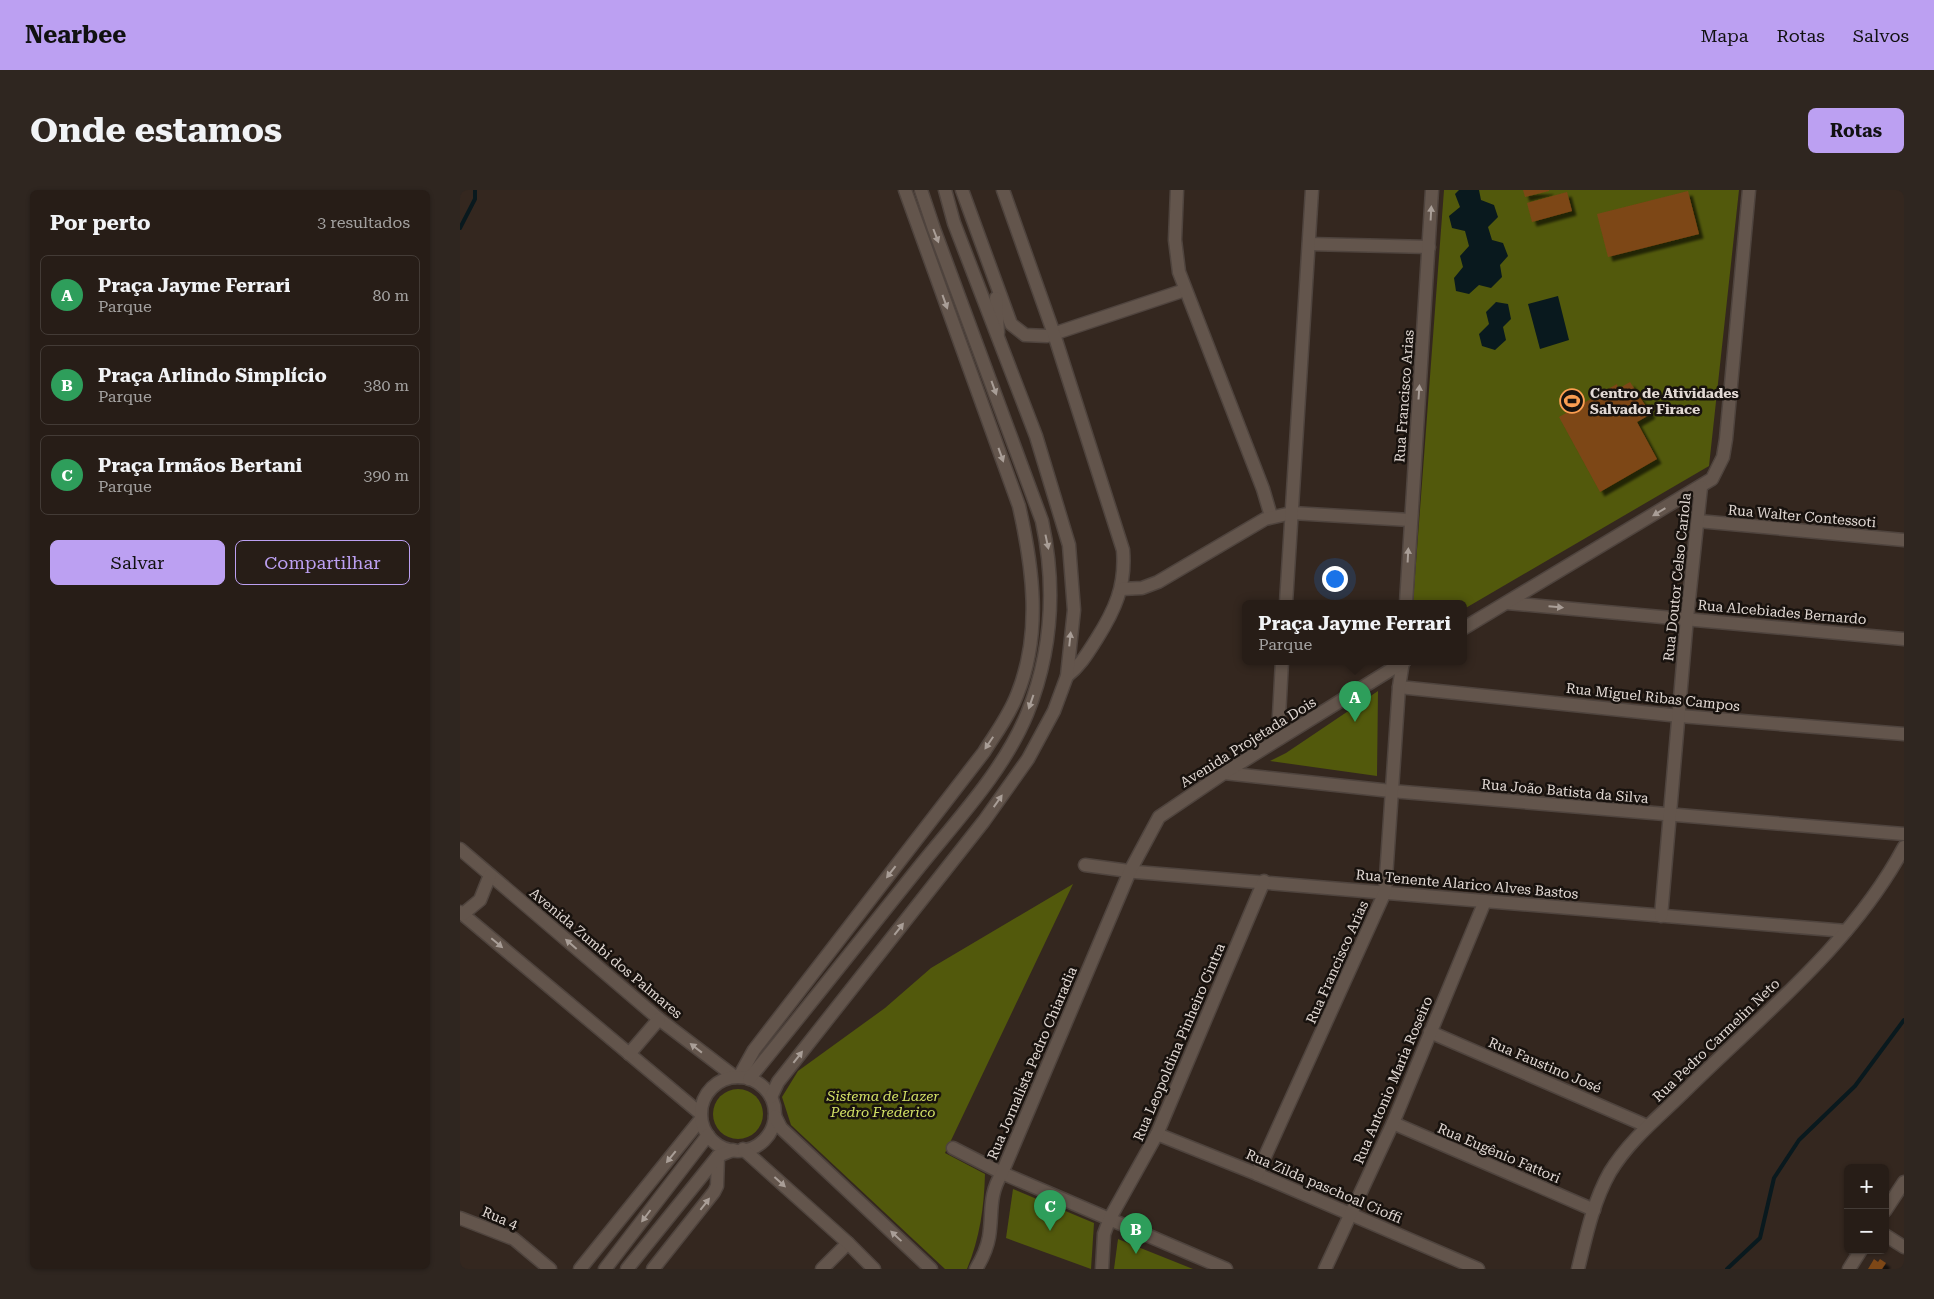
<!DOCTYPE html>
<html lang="pt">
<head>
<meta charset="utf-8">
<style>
	body { margin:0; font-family:"Roboto Serif",serif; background:#2f2620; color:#f1f3f6 }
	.controls { position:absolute; right:15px; bottom:15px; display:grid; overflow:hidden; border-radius:8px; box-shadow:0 1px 4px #0004 }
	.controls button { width:45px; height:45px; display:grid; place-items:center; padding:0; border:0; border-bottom:1px solid #433b36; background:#271d17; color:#f1f3f6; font:25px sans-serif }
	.you { position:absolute; left:874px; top:388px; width:18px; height:18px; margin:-12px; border:4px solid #fff; border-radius:50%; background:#1a73e8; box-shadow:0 0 0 8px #1a73e833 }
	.badge { display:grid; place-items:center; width:32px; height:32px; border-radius:50%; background:#bca0f2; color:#fff; font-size:16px; font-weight:700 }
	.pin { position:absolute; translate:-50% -41px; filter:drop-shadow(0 1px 2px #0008) }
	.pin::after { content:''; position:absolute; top:26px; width:18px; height:15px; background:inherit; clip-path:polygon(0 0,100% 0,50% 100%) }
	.popup { position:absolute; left:782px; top:410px; width:225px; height:65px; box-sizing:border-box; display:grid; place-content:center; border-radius:8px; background:#271d17; filter:drop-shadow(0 1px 4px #0005); font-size:16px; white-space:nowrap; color:#a4a2a1 }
	.popup b { font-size:19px; color:#f1f3f6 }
	.popup::after { content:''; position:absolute; left:50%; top:100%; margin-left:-10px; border:10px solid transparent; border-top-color:#271d17 }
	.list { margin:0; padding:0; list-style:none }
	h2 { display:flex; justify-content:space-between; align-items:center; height:65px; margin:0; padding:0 20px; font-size:21px }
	h2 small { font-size:16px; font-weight:400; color:#a4a2a1 }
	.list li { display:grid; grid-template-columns:32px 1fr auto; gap:15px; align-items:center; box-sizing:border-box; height:80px; margin:0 10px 10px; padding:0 10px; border:1px solid #433b36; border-radius:8px }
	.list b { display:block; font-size:19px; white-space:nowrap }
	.list p { margin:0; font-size:16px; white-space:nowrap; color:#a4a2a1 }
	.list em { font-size:16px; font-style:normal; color:#a4a2a1 }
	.actions { display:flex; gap:10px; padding:15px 20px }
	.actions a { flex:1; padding:11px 0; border:1px solid #bca0f2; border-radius:8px; text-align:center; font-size:18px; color:#bca0f2 }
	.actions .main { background:#bca0f2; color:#111 }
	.map { position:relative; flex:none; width:1444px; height:1079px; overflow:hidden; border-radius:8px }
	header { display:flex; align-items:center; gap:30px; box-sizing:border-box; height:70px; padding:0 25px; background:#bca0f2; color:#111 }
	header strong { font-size:24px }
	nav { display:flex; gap:28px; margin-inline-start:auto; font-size:18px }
	.intro { display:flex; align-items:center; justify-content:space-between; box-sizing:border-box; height:120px; padding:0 30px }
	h1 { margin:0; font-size:35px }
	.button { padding:12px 22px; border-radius:8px; background:#bca0f2; color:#111; font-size:18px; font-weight:700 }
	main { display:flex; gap:30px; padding:0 30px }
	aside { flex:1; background:#271d17; border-radius:8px; box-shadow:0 1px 4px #0004 }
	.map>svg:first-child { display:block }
</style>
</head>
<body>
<header>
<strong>Nearbee</strong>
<nav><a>Mapa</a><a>Rotas</a><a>Salvos</a></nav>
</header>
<div class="intro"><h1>Onde estamos</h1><a class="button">Rotas</a></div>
<main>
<aside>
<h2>Por perto<small>3 resultados</small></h2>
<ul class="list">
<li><span class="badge" style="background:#2e9e5b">A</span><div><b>Praça Jayme Ferrari</b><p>Parque</p></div><em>80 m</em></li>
<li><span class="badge" style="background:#2e9e5b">B</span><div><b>Praça Arlindo Simplício</b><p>Parque</p></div><em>380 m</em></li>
<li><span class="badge" style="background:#2e9e5b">C</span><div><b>Praça Irmãos Bertani</b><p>Parque</p></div><em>390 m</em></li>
</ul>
<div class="actions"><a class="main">Salvar</a><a>Compartilhar</a></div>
</aside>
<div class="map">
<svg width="1444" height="1079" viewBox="0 0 1444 1079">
	<defs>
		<filter id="shadow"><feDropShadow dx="4.5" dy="4.5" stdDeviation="1" flood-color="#0009"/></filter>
	</defs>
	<rect width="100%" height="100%" fill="#34271f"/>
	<g fill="#52590c">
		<path d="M984,0H1279L1249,276L1004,419V413H953Z"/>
		<path d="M918,501L917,586L810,571L826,563Z"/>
		<path d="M613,694L485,963L525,984C524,1018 520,1047 507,1079H485L331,935L322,907L338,881L425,818L471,778Z"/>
		<circle cx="278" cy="924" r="25"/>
		<path d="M553,999L634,1033L631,1079L546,1048Z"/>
		<path d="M658,1049L733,1079H654Z"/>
	</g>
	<g fill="#09191e">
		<path d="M999,0H1019L1021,10L1034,15L1038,27L1028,37L1032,50L1043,53L1048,66L1040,75L1042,87L1031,98L1019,95L1009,104L996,101L994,88L1003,77L1000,66L1009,56L1005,41L992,38L989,26L1000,17L995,4Z"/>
		<path d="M1098,106L1109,150L1080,159L1068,114Z"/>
		<path d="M1036,112L1048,114L1051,129L1043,137L1046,150L1035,160L1022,156L1019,144L1029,134L1026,122Z"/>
	</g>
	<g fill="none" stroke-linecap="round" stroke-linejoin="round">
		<g stroke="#09191e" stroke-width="4">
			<path d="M0,38L15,9V0"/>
			<path d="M1267,1079L1300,1048L1314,988L1339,950L1395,896L1444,830"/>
		</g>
	</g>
	<g fill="#7d4616" filter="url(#shadow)">
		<path d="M1063,0H1089V1L1065,7Z"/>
		<path d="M1228,1L1239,44L1148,67L1137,24Z"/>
		<path d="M1107,2L1112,21L1072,32L1067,13Z"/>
		<path d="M1170,192L1191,224L1177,232L1197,269L1140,302L1099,227L1157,194L1158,199Z"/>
		<path d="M1414,1069L1418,1072L1420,1069L1426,1073L1422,1079H1408Z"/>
	</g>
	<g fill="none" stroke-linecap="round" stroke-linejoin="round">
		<g stroke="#4f443e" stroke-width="15">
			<g id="street">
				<path d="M502,0L551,134L565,145L587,146L725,100"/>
				<path d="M543,0L594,144L663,360C666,396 655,420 636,450C627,464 620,476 607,486"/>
				<path d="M717,0L715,50L719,82L803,299L811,326"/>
				<path d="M849,54L969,57"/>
				<path d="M536,108L538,143"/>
				<path d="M1238,331L1444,350"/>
				<path d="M661,399L682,398L698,392L805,329L832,323L950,330"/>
				<path d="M826,413L852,0"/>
				<path d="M946,413L972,0"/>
				<path d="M1047,413L1444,449"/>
				<path d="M1004,438L1252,289L1263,267L1266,249L1289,0"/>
				<path d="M939,497L1220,526L1444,544"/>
				<path d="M820,548L819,526L822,471"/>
				<path d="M764,583L931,601L1444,644"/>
				<path d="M625,675L676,682L1386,741"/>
				<path d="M1201,726L1227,428L1241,297"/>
				<path d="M970,842L1187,936"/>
				<path d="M279,887L294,860L524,562C536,543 549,526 557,505C582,444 573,378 559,316L445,0"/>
				<path d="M933,933L1134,1020"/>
				<path d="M697,944L797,984L1018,1079"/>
				<path d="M493,958L542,983L766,1079"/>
				<path d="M797,984L925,702L939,497L943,471"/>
				<path d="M1425,1021L1444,992"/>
				<path d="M0,1028L54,1049L90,1079"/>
				<path d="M1425,1045L1444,1057"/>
				<path d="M120,1079L241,929"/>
				<path d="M193,1079L254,1002L257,996L258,966"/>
				<path d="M362,1079L388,1053"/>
				<path d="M516,1079C522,1069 527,1059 529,1047C533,1022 528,1006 542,983L670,681L699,627L764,583L945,471"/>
				<path d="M642,1079L644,1044L650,1028L697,944L804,691"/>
				<path d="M865,1079L933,933L1025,711"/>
				<path d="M1118,1079C1126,1046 1133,1012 1150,982C1170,949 1200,926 1227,899C1303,824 1393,753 1444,657"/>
				<path d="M1389,1079L1401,1060"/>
			</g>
		</g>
		<g stroke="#4f443e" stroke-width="15">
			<g id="secondary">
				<path d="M0,659L199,829L275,887"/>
				<path d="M0,722L241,924"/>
				<path d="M3,724L20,710L30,685"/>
				<path d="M169,864L199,829"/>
				<circle cx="278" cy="924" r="37"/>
				<path d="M289,889C347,818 403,747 460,676C498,629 544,580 567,524C592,462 596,396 582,331L474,39L461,0"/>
				<path d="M311,907L318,892L524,631L568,569L594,521L607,486L614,420L609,355L576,246L494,33L485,0"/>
				<path d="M315,926L321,938L471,1079"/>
				<path d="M283,959L388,1053L414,1079"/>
				<path d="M145,1079L248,945"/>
				<path d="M167,1079L258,966L273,960"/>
			</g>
		</g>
		<use href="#street" stroke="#63554c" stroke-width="12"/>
		<use href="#secondary" stroke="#63554c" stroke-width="12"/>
	</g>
	<defs><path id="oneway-solid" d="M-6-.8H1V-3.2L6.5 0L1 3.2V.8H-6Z" transform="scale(1.25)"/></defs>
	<g fill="#a99e97">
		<use href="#oneway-solid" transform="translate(971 23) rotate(-87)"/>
		<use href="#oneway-solid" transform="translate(476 46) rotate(69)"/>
		<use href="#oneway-solid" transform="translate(485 112) rotate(70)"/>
		<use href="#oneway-solid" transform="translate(534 198) rotate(70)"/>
		<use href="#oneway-solid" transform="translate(959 202) rotate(-86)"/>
		<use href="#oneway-solid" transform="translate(541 265) rotate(70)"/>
		<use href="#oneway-solid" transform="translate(1199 322) rotate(149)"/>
		<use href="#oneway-solid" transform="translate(587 352) rotate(78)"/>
		<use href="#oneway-solid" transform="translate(948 365) rotate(-87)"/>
		<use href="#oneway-solid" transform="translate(1096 417) rotate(5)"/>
		<use href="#oneway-solid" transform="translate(610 449) rotate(-84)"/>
		<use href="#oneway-solid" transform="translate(571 512) rotate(109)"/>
		<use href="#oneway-solid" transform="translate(529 553) rotate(124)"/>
		<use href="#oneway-solid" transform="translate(538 611) rotate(-55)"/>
		<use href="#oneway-solid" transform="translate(431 682) rotate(128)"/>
		<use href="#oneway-solid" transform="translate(439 739) rotate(-52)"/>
		<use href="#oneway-solid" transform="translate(37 753) rotate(40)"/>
		<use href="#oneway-solid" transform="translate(111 754) rotate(-139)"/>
		<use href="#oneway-solid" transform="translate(236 858) rotate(-142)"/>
		<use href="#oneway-solid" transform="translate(338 867) rotate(-52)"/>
		<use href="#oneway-solid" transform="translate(211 967) rotate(129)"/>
		<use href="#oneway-solid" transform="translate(320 992) rotate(42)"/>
		<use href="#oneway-solid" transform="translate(245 1014) rotate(-52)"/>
		<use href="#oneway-solid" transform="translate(186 1026) rotate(127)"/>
		<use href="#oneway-solid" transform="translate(436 1046) rotate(-137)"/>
	</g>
	<defs>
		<g id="stadium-ring" transform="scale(1.25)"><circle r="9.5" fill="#18120e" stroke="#fb9e51" stroke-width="1.5"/><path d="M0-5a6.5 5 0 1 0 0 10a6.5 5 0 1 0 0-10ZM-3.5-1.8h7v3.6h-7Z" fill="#fb9e51"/></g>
	</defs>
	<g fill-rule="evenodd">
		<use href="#stadium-ring" x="1112" y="211"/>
	</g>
	<g text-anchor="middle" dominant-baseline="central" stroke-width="5" stroke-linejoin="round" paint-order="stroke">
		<g font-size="14" font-weight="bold" fill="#e2d9d4" stroke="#18120e" text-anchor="start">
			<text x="1130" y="203">Centro de Atividades<tspan x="1130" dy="16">Salvador Firace</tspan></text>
		</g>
		<g font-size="14" fill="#e2d9d4" stroke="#18120e">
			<text transform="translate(944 206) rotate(-86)">Rua Francisco Arias</text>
			<text transform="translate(1342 326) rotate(5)">Rua Walter Contessoti</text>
			<text transform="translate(1217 387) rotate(-84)">Rua Doutor Celso Cariola</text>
			<text transform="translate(1322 422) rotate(5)">Rua Alcebiades Bernardo</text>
			<text transform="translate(1193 507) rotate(6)">Rua Miguel Ribas Campos</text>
			<text transform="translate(788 552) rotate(-32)">Avenida Projetada Dois</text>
			<text transform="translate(1105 601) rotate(5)">Rua João Batista da Silva</text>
			<text transform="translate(1007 694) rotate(5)">Rua Tenente Alarico Alves Bastos</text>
			<text transform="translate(146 763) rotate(40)">Avenida Zumbi dos Palmares</text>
			<text transform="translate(877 772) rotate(-66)">Rua Francisco Arias</text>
			<text transform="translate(1256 850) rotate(-44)">Rua Pedro Carmelin Neto</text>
			<text transform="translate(719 852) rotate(-67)">Rua Leopoldina Pinheiro Cintra</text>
			<text transform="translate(572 873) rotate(-67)">Rua Jornalista Pedro Chiaradia</text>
			<text transform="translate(1085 875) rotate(23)">Rua Faustino José</text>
			<text transform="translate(933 890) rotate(-67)">Rua Antonio Maria Roseiro</text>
			<text transform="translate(1039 963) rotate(23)">Rua Eugênio Fattori</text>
			<text transform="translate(864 996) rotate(23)">Rua Zilda paschoal Cioffi</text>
			<text transform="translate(40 1028) rotate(23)">Rua 4</text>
		</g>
		<g font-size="14" font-style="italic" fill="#d4e266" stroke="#18120e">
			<text x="423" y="906">Sistema de Lazer<tspan x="423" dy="16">Pedro Frederico</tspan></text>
		</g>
	</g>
</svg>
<div class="controls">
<button>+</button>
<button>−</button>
</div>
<div class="you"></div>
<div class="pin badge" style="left:895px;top:532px;background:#2e9e5b">A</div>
<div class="popup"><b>Praça Jayme Ferrari</b>Parque</div>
<div class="pin badge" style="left:676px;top:1064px;background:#2e9e5b">B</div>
<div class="pin badge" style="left:590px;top:1041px;background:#2e9e5b">C</div>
</div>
</main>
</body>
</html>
